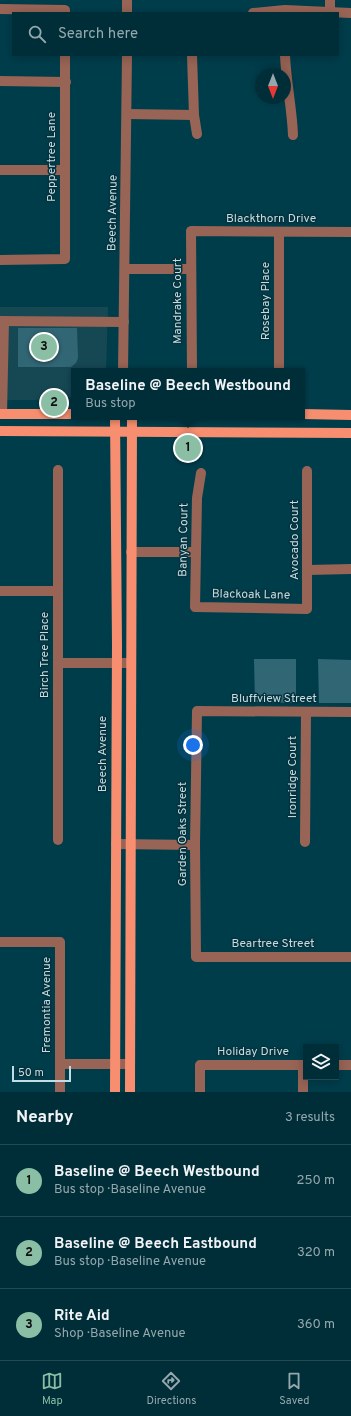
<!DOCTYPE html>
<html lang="en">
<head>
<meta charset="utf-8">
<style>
	body { margin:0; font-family:Overpass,sans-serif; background:#0a3640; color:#f1f3f6 }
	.controls { position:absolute; right:12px; bottom:12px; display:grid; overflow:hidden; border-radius:0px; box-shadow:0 2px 10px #0003 }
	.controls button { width:36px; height:36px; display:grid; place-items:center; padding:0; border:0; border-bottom:1px solid #224a53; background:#002e38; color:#f1f3f6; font:20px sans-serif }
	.compass { position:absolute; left:255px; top:68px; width:36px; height:36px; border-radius:50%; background:#002e38; box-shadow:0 2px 10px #0003; rotate:180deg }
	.scale { position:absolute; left:12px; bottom:10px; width:59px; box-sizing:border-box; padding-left:4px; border:2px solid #c2dde5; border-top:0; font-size:11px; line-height:14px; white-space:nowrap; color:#c2dde5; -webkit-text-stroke:3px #07323c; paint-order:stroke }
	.you { position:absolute; left:193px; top:745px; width:14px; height:14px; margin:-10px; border:3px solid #fff; border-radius:50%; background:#1a73e8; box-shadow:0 0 0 6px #1a73e833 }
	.badge { display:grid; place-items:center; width:26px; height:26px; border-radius:50%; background:#8abfa5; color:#111; font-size:13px; font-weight:700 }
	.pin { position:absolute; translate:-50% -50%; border:2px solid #fff; box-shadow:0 1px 4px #0006 }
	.popup { position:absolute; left:71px; top:368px; width:234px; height:52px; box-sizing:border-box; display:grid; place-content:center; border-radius:0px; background:#002e38; filter:drop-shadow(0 1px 3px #0005); font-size:13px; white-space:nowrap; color:#95a8ae }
	.popup b { font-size:15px; color:#f1f3f6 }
	.popup::after { content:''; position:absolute; left:50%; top:100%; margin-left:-8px; border:8px solid transparent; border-top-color:#002e38 }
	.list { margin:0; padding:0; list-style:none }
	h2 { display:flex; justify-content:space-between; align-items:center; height:52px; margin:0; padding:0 16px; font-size:17px }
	h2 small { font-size:13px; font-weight:400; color:#95a8ae }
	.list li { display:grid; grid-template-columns:26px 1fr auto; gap:12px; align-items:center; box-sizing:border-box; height:72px; padding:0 16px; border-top:1px solid #224a53 }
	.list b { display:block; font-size:15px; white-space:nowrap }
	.list p { margin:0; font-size:13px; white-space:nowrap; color:#95a8ae }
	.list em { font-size:13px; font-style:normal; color:#95a8ae }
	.icon { flex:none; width:22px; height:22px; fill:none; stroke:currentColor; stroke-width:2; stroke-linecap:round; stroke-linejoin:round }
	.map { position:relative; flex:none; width:351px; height:1092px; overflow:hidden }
	.search { position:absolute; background:#002e38; box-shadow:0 2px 10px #0003; left:12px; right:12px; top:12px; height:44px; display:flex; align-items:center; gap:10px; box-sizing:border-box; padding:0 14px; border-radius:0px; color:#95a8ae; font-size:15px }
	.sheet { height:268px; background:#002e38 }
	nav { display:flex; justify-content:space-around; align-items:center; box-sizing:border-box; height:56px; border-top:1px solid #224a53; background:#002e38; font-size:11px; color:#95a8ae }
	nav a { display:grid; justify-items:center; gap:2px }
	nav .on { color:#8abfa5 }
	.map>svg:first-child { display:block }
</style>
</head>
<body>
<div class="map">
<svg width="351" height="1092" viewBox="0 0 351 1092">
	<rect width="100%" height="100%" fill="#003d4b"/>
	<path fill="#164854" d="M0,307H108L106,371H74V397L50,398L35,400H0Z"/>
	<g fill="#316674">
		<path d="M18,328H77L78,358L76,363L71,367H18Z"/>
		<path d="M254,659H296V703L255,702Z"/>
		<path d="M318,659L351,660V703H319Z"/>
	</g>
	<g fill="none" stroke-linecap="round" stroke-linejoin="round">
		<g stroke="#986455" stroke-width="10">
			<path d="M127,0V13"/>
			<path d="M0,9L65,10V13"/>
			<path d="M330,11V0"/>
			<path d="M253,13L285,10L351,13"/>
			<path d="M192,55L194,115L197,134"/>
			<path d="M285,55C286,82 292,108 293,135"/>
			<path d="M0,81L66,82"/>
			<path d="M127,114L194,115"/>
			<path d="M0,170H65"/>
			<path d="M279,232V371"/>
			<path d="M0,260L65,259V55"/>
			<path d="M125,269H191"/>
			<path d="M0,321L124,322"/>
			<path d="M123,371L127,55"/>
			<path d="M192,371L191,231L351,232"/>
			<path d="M2,414L4,321"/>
			<path d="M58,470V840"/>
			<path d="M201,473L197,498L195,607L307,609V471"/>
			<path d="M131,552H196"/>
			<path d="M308,570L351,569"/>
			<path d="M0,591H58"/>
			<path d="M58,663H131"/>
			<path d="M351,712L197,711L195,845L196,957H351"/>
			<path d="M305,842L306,712"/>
			<path d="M116,844L195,845"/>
			<path d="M0,942H60V1092"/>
			<path d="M60,1064H130"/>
			<path d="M336,1065H351"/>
			<path d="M200,1092V1065H306"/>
			<path d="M303,1092V1065"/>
		</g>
		<g stroke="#f78e6f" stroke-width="10">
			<path d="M0,414H74"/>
			<path d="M302,414L351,415"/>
			<path d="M115,417L117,645L115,1092"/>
			<path d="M0,431L351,433"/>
			<path d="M130,1092L132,417"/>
		</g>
	</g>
	<g text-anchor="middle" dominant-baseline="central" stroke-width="3" stroke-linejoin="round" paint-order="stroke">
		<g font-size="12" fill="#c2dde5" stroke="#07323c">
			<text transform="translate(52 157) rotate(-90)">Peppertree Lane</text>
			<text transform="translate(113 213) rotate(-89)">Beech Avenue</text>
			<text x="271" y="219">Blackthorn Drive</text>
			<text transform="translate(178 301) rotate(-90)">Mandrake Court</text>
			<text transform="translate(266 301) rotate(-90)">Rosebay Place</text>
			<text transform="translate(184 540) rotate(-89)">Banyan Court</text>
			<text transform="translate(295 540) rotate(-90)">Avocado Court</text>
			<text transform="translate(251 595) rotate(1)">Blackoak Lane</text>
			<text transform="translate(45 655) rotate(-90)">Birch Tree Place</text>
			<text x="274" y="699">Bluffview Street</text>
			<text transform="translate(103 754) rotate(-90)">Beech Avenue</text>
			<text transform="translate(293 777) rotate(-90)">Ironridge Court</text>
			<text transform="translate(183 834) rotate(-90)">Garden Oaks Street</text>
			<text x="273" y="944">Beartree Street</text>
			<text transform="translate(47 1005) rotate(-90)">Fremontia Avenue</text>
			<text x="253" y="1052">Holiday Drive</text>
		</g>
	</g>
</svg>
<div class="controls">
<button><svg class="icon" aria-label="layers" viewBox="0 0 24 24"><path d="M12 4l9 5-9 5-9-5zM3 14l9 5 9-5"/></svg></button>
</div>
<svg class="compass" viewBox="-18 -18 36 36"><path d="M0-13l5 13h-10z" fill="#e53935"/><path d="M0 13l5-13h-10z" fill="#95a8ae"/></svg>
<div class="scale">50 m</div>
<div class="you"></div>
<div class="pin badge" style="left:188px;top:448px">1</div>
<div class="popup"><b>Baseline @ Beech Westbound</b>Bus stop</div>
<div class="pin badge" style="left:54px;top:403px">2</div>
<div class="pin badge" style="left:44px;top:347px">3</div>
<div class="search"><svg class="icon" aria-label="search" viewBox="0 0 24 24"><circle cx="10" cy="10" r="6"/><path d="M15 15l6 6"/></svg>Search here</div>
</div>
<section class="sheet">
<h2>Nearby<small>3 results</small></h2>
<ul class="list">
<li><span class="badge">1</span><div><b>Baseline @ Beech Westbound</b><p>Bus stop · Baseline Avenue</p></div><em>250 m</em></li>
<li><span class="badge">2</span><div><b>Baseline @ Beech Eastbound</b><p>Bus stop · Baseline Avenue</p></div><em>320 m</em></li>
<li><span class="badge">3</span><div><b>Rite Aid</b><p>Shop · Baseline Avenue</p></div><em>360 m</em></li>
</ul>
</section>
<nav>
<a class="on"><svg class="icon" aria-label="map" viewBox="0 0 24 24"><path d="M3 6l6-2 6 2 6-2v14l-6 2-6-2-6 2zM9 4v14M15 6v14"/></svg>Map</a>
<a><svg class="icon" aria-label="directions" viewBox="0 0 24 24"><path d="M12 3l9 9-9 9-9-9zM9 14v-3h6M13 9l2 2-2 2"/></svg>Directions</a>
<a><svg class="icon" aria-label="saved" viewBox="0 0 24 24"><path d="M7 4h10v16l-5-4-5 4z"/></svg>Saved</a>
</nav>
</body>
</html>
